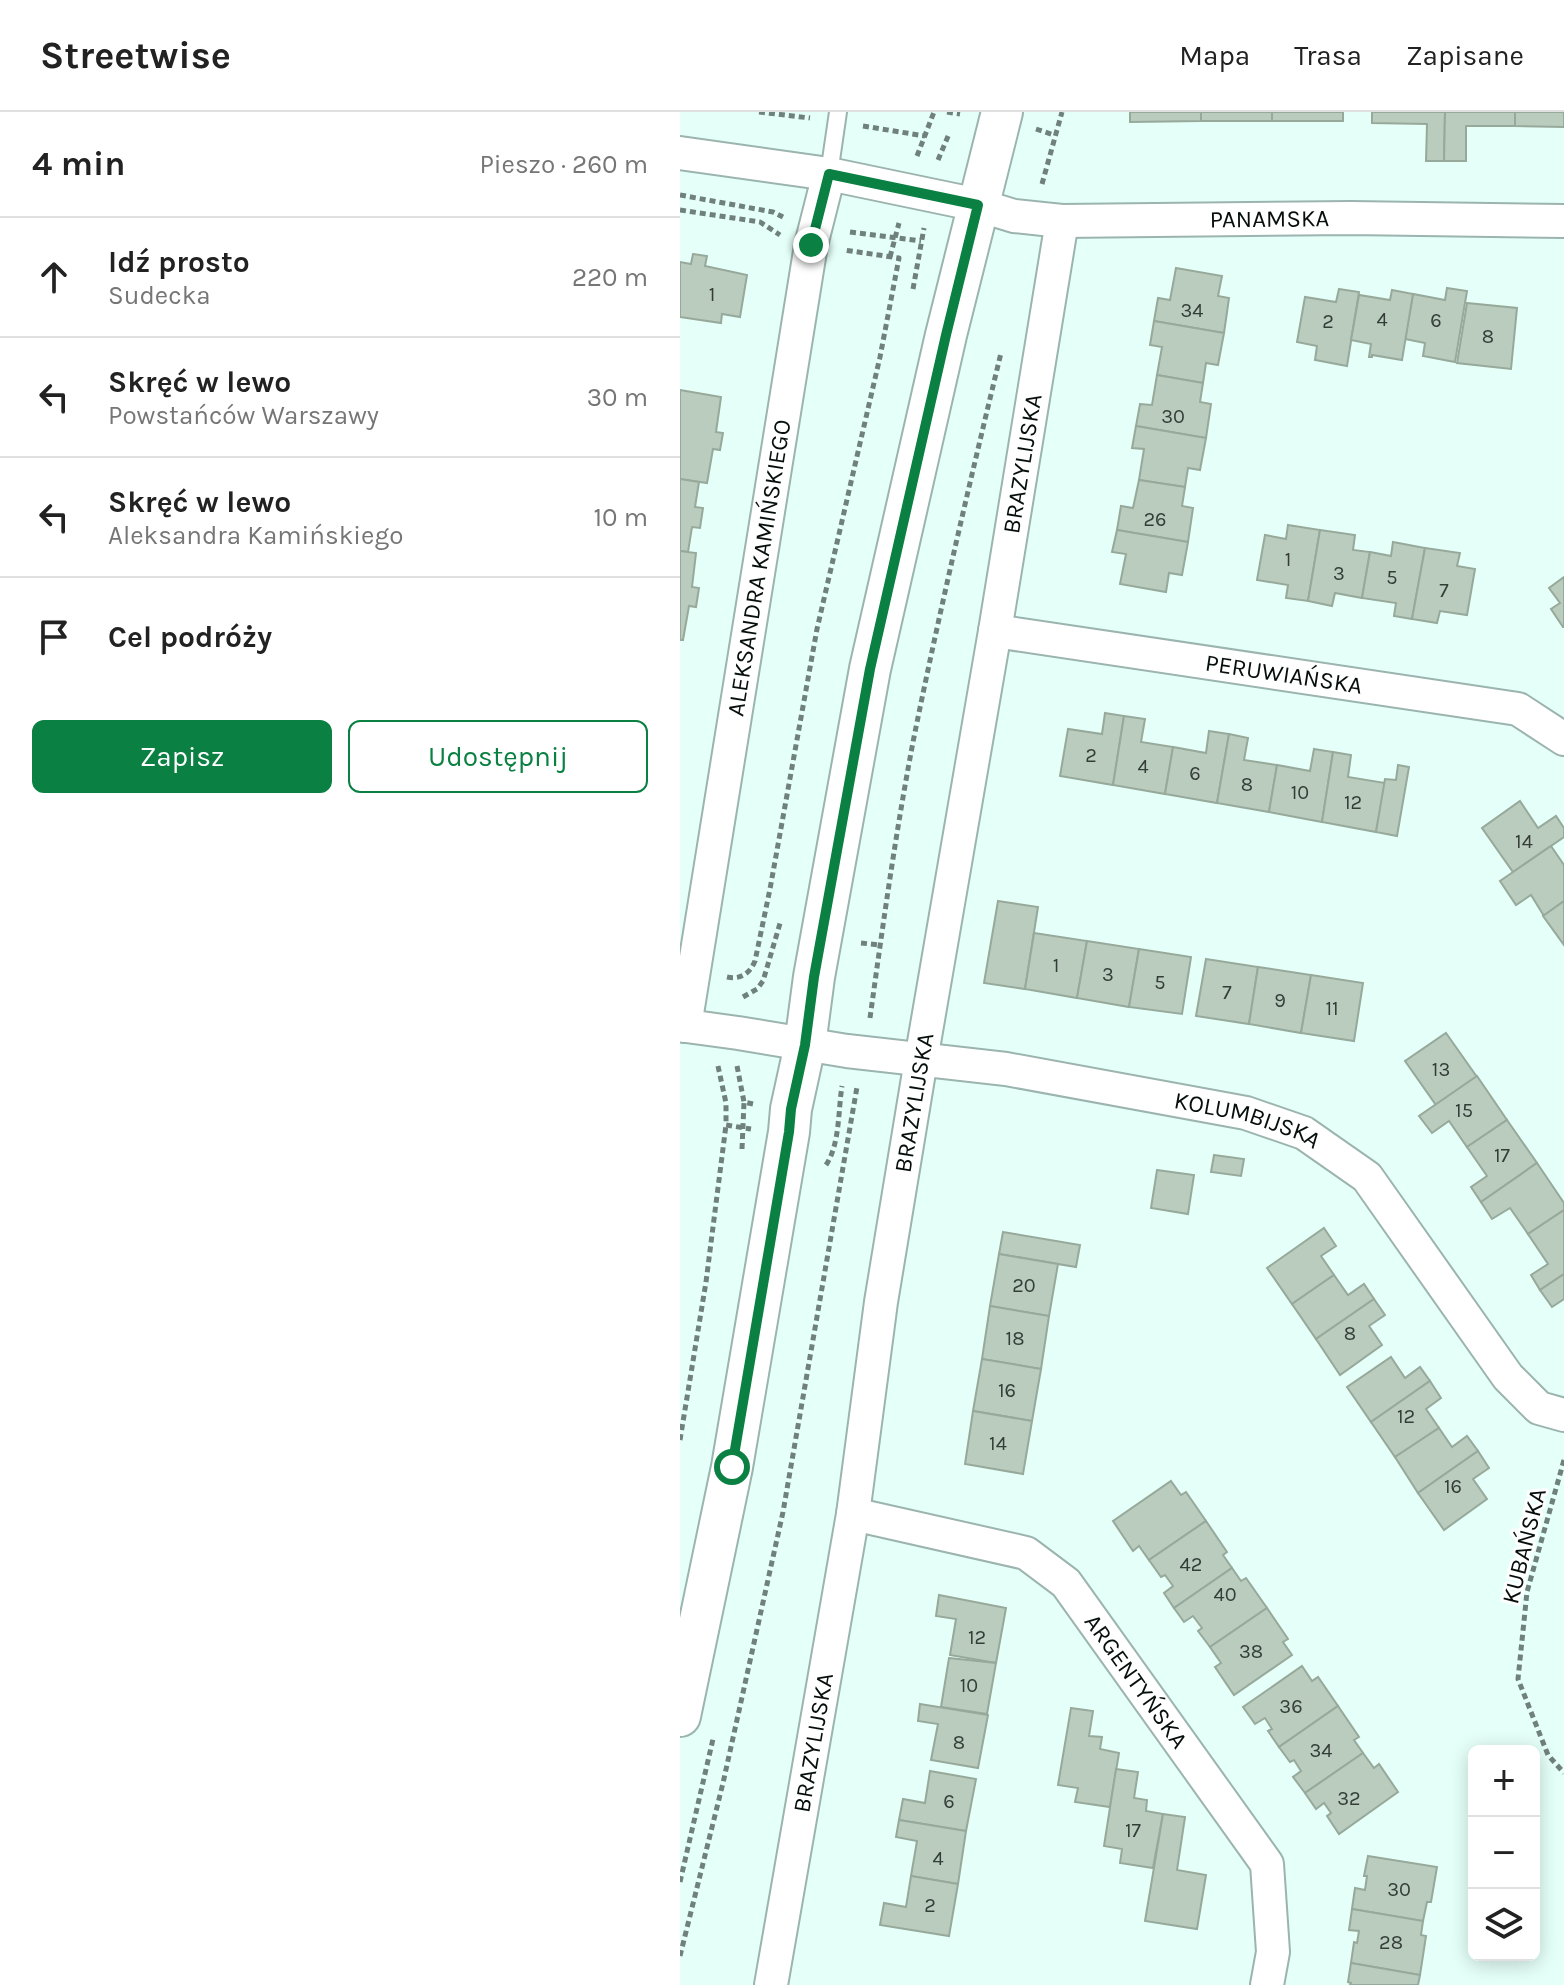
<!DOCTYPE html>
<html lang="pl">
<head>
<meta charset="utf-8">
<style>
	body { margin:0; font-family:Karla,sans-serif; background:#f6f6f6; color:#222 }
	.controls { position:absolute; right:24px; bottom:24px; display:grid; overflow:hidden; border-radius:12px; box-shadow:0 4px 20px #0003 }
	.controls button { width:72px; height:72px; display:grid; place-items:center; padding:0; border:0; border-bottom:2px solid #e0e0e0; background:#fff; color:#222; font:40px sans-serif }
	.stop { position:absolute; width:24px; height:24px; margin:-18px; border:6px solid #0b8043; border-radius:50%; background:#fff }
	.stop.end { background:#0b8043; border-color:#fff; box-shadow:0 2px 8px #0008 }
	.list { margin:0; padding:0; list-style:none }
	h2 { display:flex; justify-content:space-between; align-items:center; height:104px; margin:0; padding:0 32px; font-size:34px }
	h2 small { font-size:26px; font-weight:400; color:#767676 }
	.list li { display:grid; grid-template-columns:52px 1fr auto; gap:24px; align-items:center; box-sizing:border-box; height:120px; padding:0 32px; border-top:2px solid #e0e0e0 }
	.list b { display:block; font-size:30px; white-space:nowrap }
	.list p { margin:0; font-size:26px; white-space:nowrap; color:#767676 }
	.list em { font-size:26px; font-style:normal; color:#767676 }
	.actions { display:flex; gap:16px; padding:24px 32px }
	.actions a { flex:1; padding:18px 0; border:2px solid #0b8043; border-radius:12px; text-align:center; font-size:28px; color:#0b8043 }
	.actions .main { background:#0b8043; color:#fff }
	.icon { flex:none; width:44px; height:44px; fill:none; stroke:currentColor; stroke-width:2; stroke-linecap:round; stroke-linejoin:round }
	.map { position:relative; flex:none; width:884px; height:1873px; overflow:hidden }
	header { display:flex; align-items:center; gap:48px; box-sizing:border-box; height:112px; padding:0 40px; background:#fff; border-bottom:2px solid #e0e0e0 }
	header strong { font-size:38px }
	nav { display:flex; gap:44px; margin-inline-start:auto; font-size:28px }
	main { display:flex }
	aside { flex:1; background:#fff }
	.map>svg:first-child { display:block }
</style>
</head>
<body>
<header>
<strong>Streetwise</strong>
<nav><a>Mapa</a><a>Trasa</a><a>Zapisane</a></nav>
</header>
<main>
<aside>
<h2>4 min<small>Pieszo · 260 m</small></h2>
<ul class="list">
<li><svg class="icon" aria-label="ahead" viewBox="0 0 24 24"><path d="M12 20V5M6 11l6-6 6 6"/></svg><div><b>Idź prosto</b><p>Sudecka</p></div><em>220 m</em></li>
<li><svg class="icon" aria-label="left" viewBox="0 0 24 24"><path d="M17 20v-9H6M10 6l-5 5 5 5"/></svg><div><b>Skręć w lewo</b><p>Powstańców Warszawy</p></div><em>30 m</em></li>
<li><svg class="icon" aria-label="left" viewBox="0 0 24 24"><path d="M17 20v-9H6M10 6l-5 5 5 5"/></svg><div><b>Skręć w lewo</b><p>Aleksandra Kamińskiego</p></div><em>10 m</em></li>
<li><svg class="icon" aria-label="arrive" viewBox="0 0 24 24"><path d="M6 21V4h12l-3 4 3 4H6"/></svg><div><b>Cel podróży</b></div></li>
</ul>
<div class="actions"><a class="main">Zapisz</a><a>Udostępnij</a></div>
</aside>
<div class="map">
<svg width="884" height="1873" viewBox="0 0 884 1873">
	<rect width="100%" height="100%" fill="#e5fff9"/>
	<g fill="#baccbd" stroke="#97a99b" stroke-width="2">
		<path d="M450,0H521V9L450,10Z"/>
		<rect x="521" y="0" width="71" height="9"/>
		<rect x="592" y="0" width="71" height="9"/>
		<path d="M692,0H765L764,49H746L747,12L692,11Z"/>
		<path d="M765,0H835V14H786V49H764Z"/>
		<path d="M835,0H884V15L835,14Z"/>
		<path d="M13,142L27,144L25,154L67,163L60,205L42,202L41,211L0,205V150L11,152Z"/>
		<path d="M496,156L542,164L538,184L549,186L544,221L474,209L478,186L490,188Z"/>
		<path d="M767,176L787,179L775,250L743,244L745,231L725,227L733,182L765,188Z"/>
		<path d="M659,177L679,180L667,254L635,248L637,234L617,230L625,185L656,190Z"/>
		<path d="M712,178L733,182L722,248L692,243V245H689L691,232L671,228L679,183L710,188Z"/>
		<path d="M787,191L837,196L831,257L777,251Z"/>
		<path d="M474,209L544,221L538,253L526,251L523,271L477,263L482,235L470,233Z"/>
		<path d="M477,263L523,271L520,290L531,292L526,326L456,314L460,292L472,293Z"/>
		<path d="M0,278L41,285L36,320L43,321L40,338L33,337L27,371L0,367Z"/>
		<path d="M456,314L526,326L520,358L508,356L505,375L459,368L464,337L452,336Z"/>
		<path d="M0,367L19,370L15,395L23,396L20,416L12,415L8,440L0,439Z"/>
		<path d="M459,368L505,375L502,394L513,396L508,430L437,418L441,394L453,396Z"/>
		<path d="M608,413L640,418L628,489L606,486L608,473L577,468L585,423L606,427Z"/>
		<path d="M437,418L508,430L502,463L489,461L486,480L440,472L446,442L432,440Z"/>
		<path d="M640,418L675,423L673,438L690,440L682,486L655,481L652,494L628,489Z"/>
		<path d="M713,430L745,436L732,507L714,504L716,491L682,486L690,440L711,444Z"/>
		<path d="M745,436L780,441L777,454L795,457L787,503L760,499L757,511L732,507Z"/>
		<path d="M0,439L16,441L12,475L19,476L16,495L9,494L3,528H0Z"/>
		<path d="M884,465V515H883L871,497L880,491L869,476Z"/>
		<path d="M425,601L444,604L433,673L380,664L388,617L422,622Z"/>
		<path d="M444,604L465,607L461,630L493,635L485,682L433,673Z"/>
		<path d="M529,619L549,622L537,691L485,682L493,635L526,641Z"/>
		<path d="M549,622L568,626L564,648L597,653L589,700L537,691Z"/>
		<path d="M634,637L653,640L642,710L589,700L597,653L630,659Z"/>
		<path d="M653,640L671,643L668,665L705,671L696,720L642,710Z"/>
		<path d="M718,653L729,655L717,724L696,720L705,667L716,668Z"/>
		<path d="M840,689L858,716L876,704L884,716V725L833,760L802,716Z"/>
		<path d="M871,734L884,753V789L864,804L851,783L836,793L820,769Z"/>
		<path d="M318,789L358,795L345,877L304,871Z"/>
		<path d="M884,789V833L863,804Z"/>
		<path d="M354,821L407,829L397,886L345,877Z"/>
		<path d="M407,829L459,837L449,895L397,886Z"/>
		<path d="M459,837L511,845L502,902L449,895Z"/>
		<path d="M526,847L578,855L569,912L516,904Z"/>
		<path d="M578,855L631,863L621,921L569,912Z"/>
		<path d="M631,863L683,871L674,929L621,921Z"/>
		<path d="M766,921L797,965L756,993L725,949Z"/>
		<path d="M797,964L827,1008L787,1035L769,1009L752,1021L739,1004Z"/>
		<path d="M827,1008L857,1051L801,1090L791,1075L807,1064L787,1035Z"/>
		<path d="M534,1043L564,1047L561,1064L531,1060Z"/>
		<path d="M857,1051L884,1091V1098L848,1122L830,1096L812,1107L801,1090Z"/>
		<path d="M477,1058L514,1063L508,1102L471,1096Z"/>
		<path d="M884,1098V1162L860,1178L851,1163L868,1152L848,1122Z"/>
		<path d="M644,1116L656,1134L641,1144L654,1163L612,1192L587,1156Z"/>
		<path d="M323,1120L400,1133L396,1155L319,1142Z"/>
		<path d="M319,1142L378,1152L369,1204L310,1194Z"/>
		<path d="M884,1162V1187L872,1195L860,1178Z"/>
		<path d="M654,1163L668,1183L684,1172L694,1187L636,1227L612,1192Z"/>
		<path d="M694,1187L705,1203L689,1214L702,1233L660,1263L636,1227Z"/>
		<path d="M310,1194L369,1204L361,1257L302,1247Z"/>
		<path d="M711,1245L725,1266L740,1255L750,1269L691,1310L667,1275Z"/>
		<path d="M302,1247L361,1257L352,1309L293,1299Z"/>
		<path d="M750,1269L761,1286L746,1297L759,1316L715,1345L691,1310Z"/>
		<path d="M293,1299L352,1309L343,1362L285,1352Z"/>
		<path d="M759,1316L772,1335L787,1324L798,1339L738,1381L715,1345Z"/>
		<path d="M798,1339L809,1356L793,1367L807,1387L764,1418L738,1381Z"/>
		<path d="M491,1369L501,1383L506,1380L526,1409L469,1448L459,1434L453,1439L433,1409Z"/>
		<path d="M526,1409L547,1440L543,1443L552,1456L494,1496L484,1481L493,1474L485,1463L481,1465L469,1448Z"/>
		<path d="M552,1456L561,1469L566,1466L587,1496L530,1535L518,1519L522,1516L513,1504L504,1510L494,1496Z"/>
		<path d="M259,1483L326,1496L316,1551L270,1543L276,1507L256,1504Z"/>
		<path d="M587,1496L608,1527L603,1530L612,1543L554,1583L535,1555L541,1551L530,1535Z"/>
		<path d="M269,1546L316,1551L307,1602L261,1595Z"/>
		<path d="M622,1554L632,1569L638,1565L658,1594L599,1635L588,1619L592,1617L585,1606L575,1612L563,1595Z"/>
		<path d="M240,1592L308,1603L298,1656L251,1648L258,1612L238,1609Z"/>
		<path d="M658,1594L679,1625L674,1628L683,1641L625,1681L613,1665L621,1659L614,1648L610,1650L599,1635Z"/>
		<path d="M391,1596L413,1599L409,1624L422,1625L420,1637L439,1641L430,1695L395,1690L398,1676L378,1673Z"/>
		<path d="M683,1641L694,1656L699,1652L718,1680L659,1722L647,1704L651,1701L644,1691L636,1697L625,1681Z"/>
		<path d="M436,1657L458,1660L454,1686L467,1688L466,1699L483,1702L473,1756L440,1751L442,1737L424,1734Z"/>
		<path d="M250,1659L296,1667L286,1719L219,1708L223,1687L245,1691Z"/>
		<path d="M483,1702L505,1705L497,1758L526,1763L517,1817L465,1809Z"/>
		<path d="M219,1708L286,1719L278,1772L231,1764L237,1729L216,1725Z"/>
		<path d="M688,1744L757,1755L751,1790H747L743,1809L672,1797L675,1776L685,1778L687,1764H684Z"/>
		<path d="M231,1764L278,1772L269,1824L200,1813L204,1791L226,1795Z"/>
		<path d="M672,1797L743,1809L741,1823L746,1824L740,1863L671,1851L674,1830L677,1831L679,1819L669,1818Z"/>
		<path d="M671,1851L740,1863L738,1873H670L671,1871L668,1870Z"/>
	</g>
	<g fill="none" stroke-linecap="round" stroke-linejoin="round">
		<g stroke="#9cb4af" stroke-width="20">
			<path id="service" d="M149,62L158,0"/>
		</g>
		<g stroke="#9cb4af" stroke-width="36">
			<g id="minor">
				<path id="s1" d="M0,41L149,62L298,93L334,104L382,109L671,106L884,109"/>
				<path id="s2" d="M315,519L838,597L884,627"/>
				<path id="s3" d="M0,913L58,921L167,939L326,957L566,1001L624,1021L687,1065L828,1265L859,1296L884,1303"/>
				<path id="s4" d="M5,914L131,133L149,62"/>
				<path id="s5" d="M173,1402L346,1441L386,1471L587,1752L593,1840L587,1873"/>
				<path id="s6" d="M91,1873L173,1402L201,1190L241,948L315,519L382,109"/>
			</g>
		</g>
		<g stroke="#9cb4af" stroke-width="44">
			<path id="tertiary" d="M0,1604L52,1355L109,1020L111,997L125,933L134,865L190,557L266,223L322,0"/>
		</g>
		<g stroke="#70817d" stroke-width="5" stroke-dasharray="6 4" stroke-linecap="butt">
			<path d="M79,0L130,6"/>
			<path d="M267,0L280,2"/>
			<path d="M183,14L245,24"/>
			<path d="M356,17L374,23"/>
			<path d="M237,44L254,0"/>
			<path d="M258,48L269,22"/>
			<path d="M362,72L382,0"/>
			<path d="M0,83L93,100L103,105"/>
			<path d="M0,98L80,110L100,123"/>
			<path d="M170,120L241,129"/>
			<path d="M210,145L219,111"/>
			<path d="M233,177L244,116"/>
			<path d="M181,831L200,833"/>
			<path d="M47,865C61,868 70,861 75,849L90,777L137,517L200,245L219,146L164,138"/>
			<path d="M63,885L77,877L83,869L101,808"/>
			<path d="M190,906C203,812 216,718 234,625C260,497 290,369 321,241"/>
			<path d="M38,954L46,991V1013L71,1017"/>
			<path d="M57,954L64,990L73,992"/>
			<path d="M62,1037L64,990"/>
			<path d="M146,1053C160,1032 158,999 162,974"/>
			<path d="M0,1328L26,1170L46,1013"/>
			<path d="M884,1348L847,1480L838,1567L868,1643L884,1661"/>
			<path d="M0,1770L33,1627"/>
			<path d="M0,1844L43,1671L103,1400L177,975"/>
		</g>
		<use href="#service" stroke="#fff" stroke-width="16"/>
		<use href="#minor" stroke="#fff" stroke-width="32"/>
		<use href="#tertiary" stroke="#fff" stroke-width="40"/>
	</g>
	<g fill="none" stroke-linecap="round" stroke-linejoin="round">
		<path stroke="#0b8043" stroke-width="10" d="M52,1355L109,1020L111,997L125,933L134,865L190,557L266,223L298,93L149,62L131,133"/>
	</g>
	<g text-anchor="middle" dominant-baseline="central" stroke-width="6" stroke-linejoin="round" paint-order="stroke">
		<g font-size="20" fill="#343e39">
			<text x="32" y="182">1</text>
			<text x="512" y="198">34</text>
			<text x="702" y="207">4</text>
			<text x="756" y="208">6</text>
			<text x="648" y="209">2</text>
			<text x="808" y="224">8</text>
			<text x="493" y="304">30</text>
			<text x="475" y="407">26</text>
			<text x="608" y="447">1</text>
			<text x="659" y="461">3</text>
			<text x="712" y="465">5</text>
			<text x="764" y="478">7</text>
			<text x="411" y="643">2</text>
			<text x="463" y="654">4</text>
			<text x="515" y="661">6</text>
			<text x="567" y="672">8</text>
			<text x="620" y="680">10</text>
			<text x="673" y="690">12</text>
			<text x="844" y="729">14</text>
			<text x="376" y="853">1</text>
			<text x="428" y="862">3</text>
			<text x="480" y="870">5</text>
			<text x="547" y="880">7</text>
			<text x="600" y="888">9</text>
			<text x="652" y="896">11</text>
			<text x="761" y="957">13</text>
			<text x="784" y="998">15</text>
			<text x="822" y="1043">17</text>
			<text x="344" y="1173">20</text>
			<text x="670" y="1221">8</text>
			<text x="335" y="1226">18</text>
			<text x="327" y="1278">16</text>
			<text x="726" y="1304">12</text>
			<text x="318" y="1331">14</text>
			<text x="773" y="1374">16</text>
			<text x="511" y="1452">42</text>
			<text x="545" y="1482">40</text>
			<text x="297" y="1525">12</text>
			<text x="571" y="1539">38</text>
			<text x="289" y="1573">10</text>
			<text x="611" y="1594">36</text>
			<text x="279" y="1630">8</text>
			<text x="641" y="1638">34</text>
			<text x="669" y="1686">32</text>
			<text x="269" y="1689">6</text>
			<text x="453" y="1718">17</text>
			<text x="258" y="1746">4</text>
			<text x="719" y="1777">30</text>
			<text x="250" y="1793">2</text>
			<text x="711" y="1830">28</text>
		</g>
		<g font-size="24" fill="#070f0d" stroke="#fff">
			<text stroke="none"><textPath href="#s1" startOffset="596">PANAMSKA</textPath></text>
			<text stroke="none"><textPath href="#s6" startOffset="1542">BRAZYLIJSKA</textPath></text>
			<text stroke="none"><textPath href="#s4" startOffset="464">ALEKSANDRA KAMIŃSKIEGO</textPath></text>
			<text stroke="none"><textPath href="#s2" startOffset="292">PERUWIAŃSKA</textPath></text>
			<text stroke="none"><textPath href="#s6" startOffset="894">BRAZYLIJSKA</textPath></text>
			<text stroke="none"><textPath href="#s3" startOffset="576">KOLUMBIJSKA</textPath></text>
			<text transform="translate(844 1434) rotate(-76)">KUBAŃSKA</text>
			<text stroke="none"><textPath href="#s5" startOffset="348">ARGENTYŃSKA</textPath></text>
			<text stroke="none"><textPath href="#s6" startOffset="246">BRAZYLIJSKA</textPath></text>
		</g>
	</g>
</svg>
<div class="controls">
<button>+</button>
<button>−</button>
<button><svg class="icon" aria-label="layers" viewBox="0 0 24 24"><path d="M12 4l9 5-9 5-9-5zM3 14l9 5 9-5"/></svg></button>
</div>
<div class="stop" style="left:52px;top:1355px"></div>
<div class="stop end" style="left:131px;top:133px"></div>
</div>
</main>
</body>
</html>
